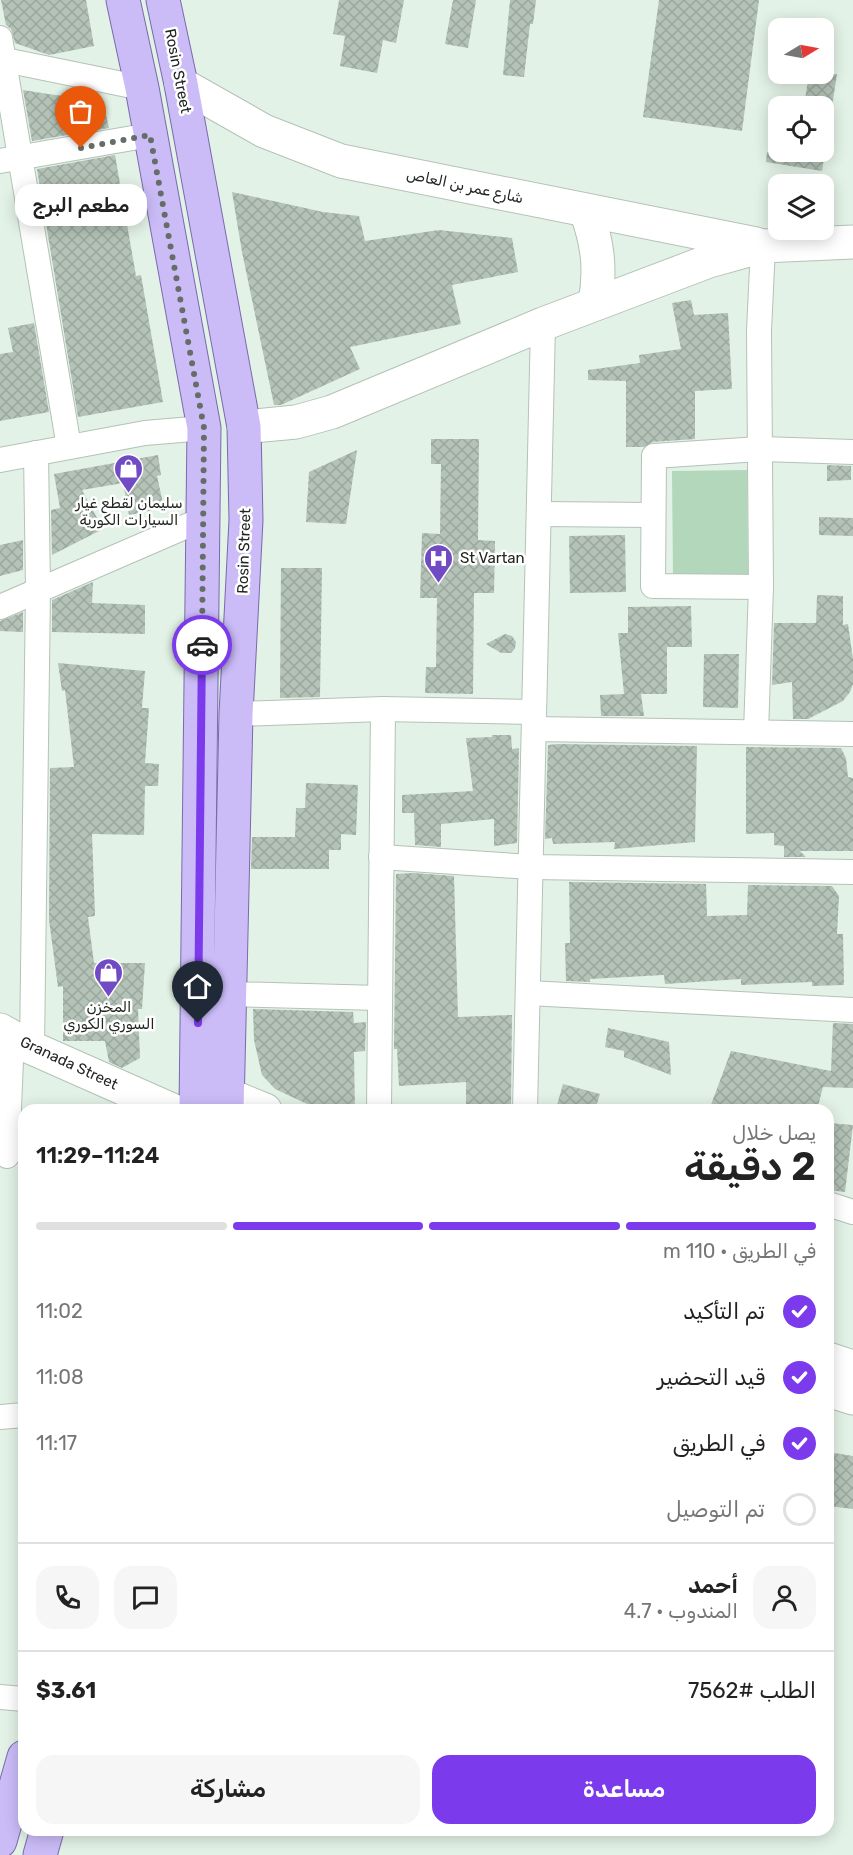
<!DOCTYPE html>
<html lang="ar">
<head>
<meta charset="utf-8">
<style>
  body { margin:0; font-family:Rubik,"Noto Naskh Arabic",sans-serif; background:#f6f6f6; color:#222; direction:rtl; height:100vh; display:flex; flex-direction:column; font-size:22px; white-space:nowrap }
  * { box-sizing:border-box; margin:0 }
  p { font-size:20px; color:#767676 }
  .icon { flex:none; width:33px; height:33px; fill:none; stroke:currentColor; stroke-width:2; stroke-linecap:round; stroke-linejoin:round }
  .map { position:relative; flex:1; overflow:hidden; direction:ltr }
  .side { position:absolute; left:18px; top:1104px; width:816px; height:732px; display:flex; flex-direction:column; background:#fff; border-radius:18px; box-shadow:0 3px 15px #0003; direction:rtl }
  .side>* { flex:none }
  .needle { width:39px; rotate:80deg }
  .controls { position:absolute; left:768px; top:18px; display:grid; gap:12px }
  .controls a { display:grid; place-items:center; width:66px; height:66px; border-radius:12px; background:#fff; box-shadow:0 3px 15px #0003; font-size:30px }
  .pin { position:absolute; display:grid; place-items:center; width:51px; height:51px; color:#fff; margin:-62px -26px; border-radius:50% 50% 50% 0; rotate:-45deg; box-shadow:0 0 6px #0007 }
  .pin .icon { rotate:45deg }
  .courier { position:absolute; display:grid; place-items:center; width:60px; height:60px; margin:-30px; border:4px solid #7c3aed; border-radius:50%; background:#fff; color:#222; box-shadow:0 2px 8px #0007 }
  .bubble { position:absolute; height:42px; border-radius:18px; background:#fff; box-shadow:0 3px 15px #0003; font-size:20px; font-weight:600; line-height:42px; text-align:center; direction:rtl }
  .head em { font-style:normal; font-weight:600 }
  .head div { display:flex; flex-direction:column-reverse }
  .head { display:flex; align-items:center; justify-content:space-between; height:102px; padding:0 18px }
  h1 { font-size:39px; font-weight:600; line-height:45px }
  .bar { display:grid; grid-template-columns:repeat(4,1fr); gap:9px 6px; align-content:center; height:72px; padding:0 18px }
  .bar i { height:8px; border-radius:4px; background:#e0e0e0 }
  .bar .active { background:#7c3aed }
  .bar p { grid-column:span 4 }
  .line { display:flex; align-items:center; gap:15px; padding:0 18px; border-top:2px solid #e0e0e0 }
  .line div { flex:1 }
  .round { display:grid; place-items:center; flex:none; width:63px; height:63px; border-radius:18px; background:#f6f6f6 }
  ol { padding:0 18px; list-style:none }
  li { display:flex; align-items:center; gap:18px; height:66px }
  li p { margin-inline-start:auto }
  li .icon { padding:6px; border-radius:50%; background:#7c3aed; color:#fff; stroke-width:4 }
  li:last-child { color:#767676 }
  li i { width:33px; height:33px; border:3px solid #e0e0e0; border-radius:50% }
  .action { display:flex; gap:12px; margin-top:auto; padding:12px 18px }
  .action a { flex:1; height:69px; border-radius:18px; background:#7c3aed; color:#fff; font-size:24px; font-weight:600; line-height:69px; text-align:center }
  .action a+a { background:#f6f6f6; color:#222 }
  .map>svg:first-child { display:block }
  .green { fill:#b3d7bb }
  .building { fill:url(#building-cross-hatch) }
  .lines { fill:none; stroke-linecap:round; stroke-linejoin:round }
  .street-casing { stroke:#b4c2b7; stroke-width:26 }
  .secondary-casing { stroke:#b4c2b7; stroke-width:35 }
  .primary-casing { stroke:#796baa; stroke-width:35 }
  .street { stroke:#fff; stroke-width:24 }
  .secondary { stroke:#fff; stroke-width:33 }
  .primary { stroke:#cbbcf8; stroke-width:33 }
  .done { stroke:#656d67; stroke-width:6; stroke-dasharray:0 10.8 }
  .route { stroke:#7c3aed; stroke-width:8 }
  .labels { text-anchor:middle; dominant-baseline:central; stroke-width:5; stroke-linejoin:round; paint-order:stroke }
  .street-label { font-size:15px; fill:#212622; stroke:#fff }
  .poi-label { font-size:15px; fill:#212622; stroke:#fff }
</style>
</head>
<body>
<div class="map">
<svg width="853" height="1855" viewBox="0 0 853 1855">
  <defs>
    <pattern id="building-cross-hatch" width="8" height="8" patternUnits="userSpaceOnUse" patternTransform="scale(1.5)"><rect width="8" height="8" fill="#b4c2b7"/><path d="M0 0l8 8M0 8l8-8" fill="none" stroke="#9aa79d"/></pattern>
  </defs>
  <rect width="100%" height="100%" fill="#e3f2e6"/>
  <polygon class="green" points="747,470 748,574 673,575 672,471"/>
  <g class="building">
    <polygon points="1,0 86,0 94,46 49,55 15,43 11,29 6,25"/>
    <polygon points="339,0 404,0 396,43 383,40 377,73 340,66 345,36 333,34"/>
    <polygon points="453,0 476,0 468,48 445,44"/>
    <polygon points="510,0 536,0 533,24 530,24 524,77 503,75"/>
    <polygon points="659,0 759,0 742,131 643,117"/>
    <polygon points="809,74 837,74 832,106 804,106"/>
    <polygon points="23,90 48,94 103,101 109,128 32,141"/>
    <polygon points="767,152 825,152 822,171 766,162"/>
    <polygon points="115,155 136,276 141,275 163,402 78,417 37,169"/>
    <polygon points="232,192 323,212 359,216 365,241 439,230 512,238 518,272 452,285 461,324 350,347 360,369 281,405 274,405 242,252"/>
    <polygon points="691,300 694,315 728,313 732,389 695,391 695,439 653,442 644,447 626,447 626,381 588,380 588,370 640,363 639,355 681,349 672,303"/>
    <polygon points="34,323 49,412 0,421 0,354 13,352 8,328"/>
    <polygon points="431,439 479,439 478,540 495,541 494,593 474,593 473,694 425,693 426,667 436,667 437,598 420,598 422,533 440,534 441,464 431,464"/>
    <polygon points="357,450 346,524 306,522 309,472"/>
    <polygon points="158,455 161,475 157,476 164,508 129,515 123,483 82,490 103,529 52,555 51,510 60,508 54,474"/>
    <polygon points="827,465 851,466 851,480 827,481"/>
    <polygon points="819,517 853,518 853,536 819,535"/>
    <polygon points="625,535 626,592 570,593 569,536"/>
    <polygon points="23,540 23,570 0,576 0,545"/>
    <polygon points="281,568 322,568 320,697 280,698"/>
    <polygon points="93,582 92,603 145,605 145,634 52,632 52,600"/>
    <polygon points="817,595 843,596 843,625 848,624 853,659 853,684 850,692 843,701 808,719 793,719 792,682 772,685 774,623 816,623"/>
    <polygon points="691,606 692,647 667,647 667,694 641,694 644,716 601,716 600,695 626,694 624,694 618,633 628,633 628,607"/>
    <polygon points="23,612 23,632 0,631 0,621"/>
    <polygon points="505,634 512,636 516,642 515,648 511,653 501,653 486,644"/>
    <polygon points="704,654 739,654 738,708 703,707"/>
    <polygon points="58,663 145,671 142,708 149,708 145,763 159,764 158,786 145,786 144,835 92,834 95,916 88,917 94,963 145,963 142,1009 138,1009 140,1058 122,1068 109,1062 105,1041 63,1041 63,986 58,987 49,920 50,768 74,767 65,690 62,691"/>
    <polygon points="492,735 511,735 512,749 519,748 517,843 494,846 494,819 441,824 441,847 415,845 414,813 402,813 402,795 473,791 466,738 492,737"/>
    <polygon points="558,744 697,746 695,842 614,849 615,842 553,844 552,838 545,839 548,745"/>
    <polygon points="746,747 841,748 846,758 848,777 853,778 853,851 800,851 806,857 784,857 784,846 774,845 774,833 746,834"/>
    <polygon points="306,783 358,785 356,835 341,834 341,850 329,850 329,869 251,869 252,837 295,837 296,808 305,808"/>
    <polygon points="413,873 454,876 458,1017 512,1015 511,1110 466,1110 466,1082 399,1086 397,1049 394,1049 396,874"/>
    <polygon points="569,882 706,884 707,916 747,915 748,885 832,886 839,896 837,934 843,934 844,985 812,986 812,982 741,985 741,979 665,984 664,975 590,979 590,982 566,981 565,943 570,943"/>
    <polygon points="253,1009 353,1012 354,1023 366,1022 365,1051 354,1052 355,1110 320,1110 275,1089 262,1075 254,1040"/>
    <polygon points="833,1023 853,1024 853,1088 823,1087 817,1110 709,1110 731,1051 831,1071"/>
    <polygon points="608,1028 669,1042 671,1075 624,1057 624,1051 605,1047"/>
    <polygon points="563,1084 600,1094 595,1110 574,1110 557,1105"/>
    <polygon points="828,1123 853,1125 845,1192 828,1190"/>
    <polygon points="828,1452 853,1456 853,1509 829,1506 833,1476 828,1476"/>
  </g>
  <g class="lines">
    <defs>
      <g id="street">
        <polyline points="0,38 69,447"/>
        <polyline points="0,59 142,88"/>
        <polyline points="0,161 150,135"/>
        <polyline points="0,460 145,433 204,428"/>
        <polyline points="539,514 653,515"/>
        <polyline points="761,587 653,586 654,456 759,449 853,452"/>
        <polyline points="0,607 203,519"/>
        <polyline points="236,714 383,709 534,712"/>
        <polyline points="534,729 853,734"/>
        <polyline points="756,732 761,587 759,331 763,246"/>
        <polyline points="381,857 531,867 853,872"/>
        <polyline points="528,993 853,1010"/>
        <polyline points="231,994 379,998"/>
        <polyline points="32,1048 38,590 36,453"/>
        <polyline points="379,1110 383,709"/>
        <polyline points="525,1110 543,324"/>
        <polyline points="7,1156 12,1036"/>
        <polyline points="828,1204 853,1212"/>
        <polyline points="0,1417 24,1415"/>
        <polyline points="0,1697 24,1699"/>
      </g>
      <g id="secondary">
        <polyline points="181,84 264,131 341,161 756,244"/>
        <path d="M586,211c12,32 15,59 9,92"/>
        <polyline points="244,427 296,422 332,412 543,324 709,261 763,246 853,242"/>
        <polyline points="0,1030 32,1048 172,1110"/>
        <polyline points="202,1088 228,1095 265,1110"/>
        <polyline points="828,1359 853,1367"/>
        <polyline points="828,1390 853,1398"/>
      </g>
      <g id="primary">
        <polyline points="123,0 142,88 204,428 196,1110"/>
        <polyline points="163,0 181,84 244,427 246,520 236,714 227,1110"/>
        <polyline points="0,1841 24,1757"/>
        <polyline points="40,1855 47,1830"/>
      </g>
    </defs>
    <use href="#street" class="street-casing"/>
    <use href="#secondary" class="secondary-casing"/>
    <use href="#primary" class="primary-casing"/>
    <use href="#street" class="street"/>
    <use href="#secondary" class="secondary"/>
    <use href="#primary" class="primary"/>
  </g>
  <g class="lines">
    <polyline class="done" points="81,148 150,135 204,428 202,645"/>
    <polyline class="route" points="198,1023 202,645"/>
  </g>
  <defs>
    <symbol id="shop-pin" viewBox="-11 -11 22 30"><path d="M0 17L-7.5 6A9.5 9.5 0 1 1 7.5 6Z" fill="#714bc4" stroke="#fff"/><path d="M-5-2.5h2.3a2.7 3.5 0 0 1 5.4 0H5L5.5 6h-11ZM-1.5-2.5h3a1.5 2.3 0 0 0-3 0Z" fill="#fff"/></symbol>
    <symbol id="hospital-pin" viewBox="-11 -11 22 30"><path d="M0 17L-7.5 6A9.5 9.5 0 1 1 7.5 6Z" fill="#714bc4" stroke="#fff"/><path d="M-5-5h3v3.5h4V-5h3V5h-3V1.5h-4V5h-3Z" fill="#fff"/></symbol>
  </defs>
  <g fill-rule="evenodd">
    <use href="#shop-pin" x="112" y="452" width="33" height="45"/>
    <use href="#hospital-pin" x="422" y="542" width="33" height="45"/>
    <use href="#shop-pin" x="92" y="956" width="33" height="45"/>
  </g>
  <g class="labels">
    <g class="street-label">
      <text transform="translate(178 71) rotate(79)">Rosin Street</text>
      <text transform="translate(465 186) rotate(12)">شارع عمر بن العاص</text>
      <text transform="translate(244 551) rotate(-88)">Rosin Street</text>
      <text transform="translate(69 1063) rotate(25)">Granada Street</text>
    </g>
    <g class="poi-label">
      <text x="129" y="503">سليمان لقطع غيار<tspan x="129" dy="17">السيارات الكورية</tspan></text>
      <text x="460" y="558" text-anchor="start">St Vartan</text>
      <text x="109" y="1007">المخزن<tspan x="109" dy="17">السوري الكوري</tspan></text>
    </g>
  </g>
</svg>
<div class="controls">
<a><svg class="needle" viewBox="-14 -14 28 28"><path d="M0-13l5 13h-10z" fill="#e53935"/><path d="M0 13l5-13h-10z" fill="#767676"/></svg></a>
<a><svg class="icon" aria-label="locate" viewBox="0 0 24 24"><circle cx="12" cy="12" r="6"/><path d="M12 2v4M12 18v4M2 12h4M18 12h4"/></svg></a>
<a><svg class="icon" aria-label="layers" viewBox="0 0 24 24"><path d="M12 4l9 5-9 5-9-5zM3 14l9 5 9-5"/></svg></a>
</div>
<div class="pin" style="left:81px;top:148px;background:#ea580c"><svg class="icon" aria-label="bag" viewBox="0 0 24 24"><path d="M5 8h14l-1 12H6zM9 8a3 3 0 0 1 6 0"/></svg></div>
<div class="pin" style="left:198px;top:1023px;background:#1f2937"><svg class="icon" aria-label="home" viewBox="0 0 24 24"><path d="M3 11l9-7 9 7M6 9v11h12V9"/></svg></div>
<div class="courier" style="left:202px;top:645px"><svg class="icon" aria-label="car" viewBox="0 0 24 24"><path d="M5 17H2v-5l4-1 3-4h7l3 4 3 1v5h-3M9 17h6M6 11h13"/><circle cx="7" cy="17" r="2"/><circle cx="17" cy="17" r="2"/></svg></div>
<div class="bubble" style="left:15px;top:184px;width:132px">مطعم البرج</div>
<section class="side">
<div class="head"><div><h1>2 دقيقة</h1><p>يصل خلال</p></div><em>11:24–11:29</em></div>
<div class="bar"><i class="active"></i><i class="active"></i><i class="active"></i><i></i><p>في الطريق · 110 m</p></div>
<ol>
<li><svg class="icon" aria-label="check" viewBox="0 0 24 24"><path d="M5 12l5 5 9-10"/></svg>تم التأكيد<p>11:02</p></li>
<li><svg class="icon" aria-label="check" viewBox="0 0 24 24"><path d="M5 12l5 5 9-10"/></svg>قيد التحضير<p>11:08</p></li>
<li><svg class="icon" aria-label="check" viewBox="0 0 24 24"><path d="M5 12l5 5 9-10"/></svg>في الطريق<p>11:17</p></li>
<li><i></i>تم التوصيل</li>
</ol>
<div class="line" style="height:108px"><a class="round"><svg class="icon" aria-label="person" viewBox="0 0 24 24"><circle cx="12" cy="8" r="4"/><path d="M4 21q1-7 8-7t8 7"/></svg></a><div><b>أحمد</b><p>المندوب · 4.7</p></div><a class="round"><svg class="icon" aria-label="chat" viewBox="0 0 24 24"><path d="M4 5h16v11H9l-5 4z"/></svg></a><a class="round"><svg class="icon" aria-label="phone" viewBox="0 0 24 24"><path d="M5 4h4l2 5-3 2q2 4 5 5l2-3 5 2v4C11 20 4 13 5 4z"/></svg></a></div>
<div class="line" style="height:78px"><div>الطلب #7562</div><b>$3.61</b></div>
<div class="action"><a>مساعدة</a><a>مشاركة</a></div>
</section>
</div>
</body>
</html>
